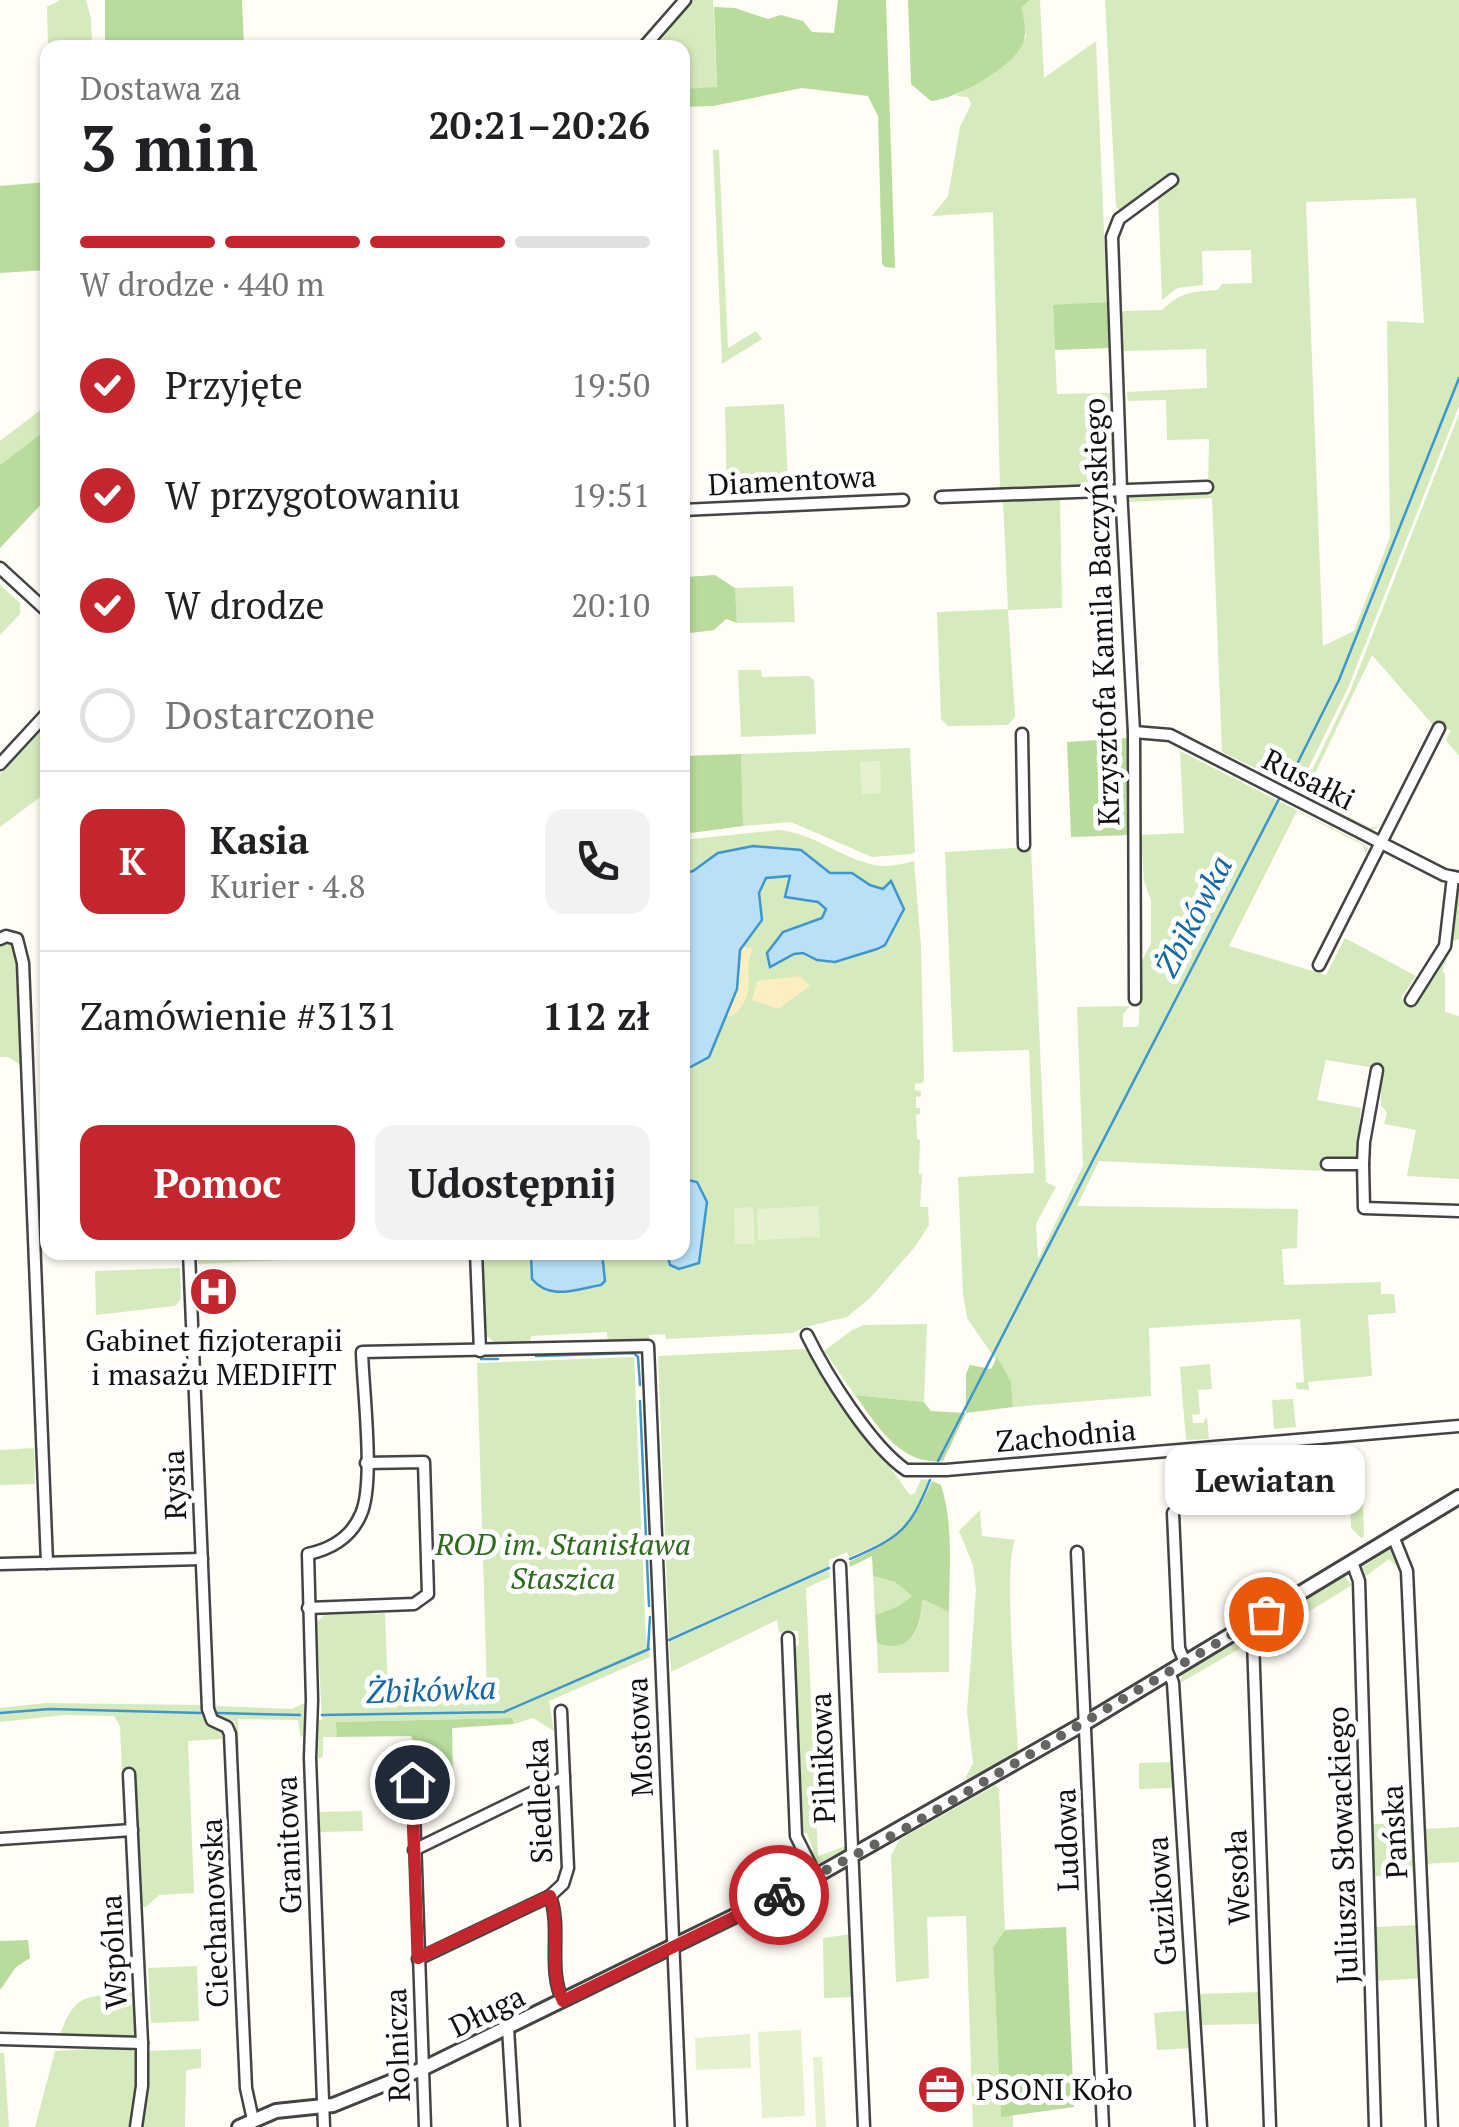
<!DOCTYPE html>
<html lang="pl">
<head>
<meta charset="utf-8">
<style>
  body { margin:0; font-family:"PT Serif",serif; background:#f2f2f2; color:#202124; height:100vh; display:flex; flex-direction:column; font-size:38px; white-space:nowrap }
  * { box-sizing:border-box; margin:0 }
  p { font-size:32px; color:#757577 }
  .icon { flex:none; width:55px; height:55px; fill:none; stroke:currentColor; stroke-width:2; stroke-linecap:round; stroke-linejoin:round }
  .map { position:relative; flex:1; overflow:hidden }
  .sheet { position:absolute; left:40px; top:40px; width:650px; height:1220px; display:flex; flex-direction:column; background:#fff; border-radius:20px; box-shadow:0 2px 8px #0004 }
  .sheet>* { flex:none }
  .pin { position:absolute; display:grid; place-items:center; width:85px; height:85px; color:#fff; margin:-42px; border:5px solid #fff; border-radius:50%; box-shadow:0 2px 10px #0007 }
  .courier { position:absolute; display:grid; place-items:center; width:100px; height:100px; margin:-50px; border:8px solid #c4262e; border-radius:50%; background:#fff; color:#222; box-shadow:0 2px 12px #0007 }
  .bubble { position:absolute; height:70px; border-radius:20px; background:#fff; box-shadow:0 2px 8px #0004; font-size:32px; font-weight:800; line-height:70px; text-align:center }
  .headline em { font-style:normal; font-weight:800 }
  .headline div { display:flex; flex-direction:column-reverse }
  .headline { display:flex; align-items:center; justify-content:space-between; height:170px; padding:0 40px }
  h1 { font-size:65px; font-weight:800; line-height:75px }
  .bar { display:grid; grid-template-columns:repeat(4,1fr); gap:15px 10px; align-content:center; height:120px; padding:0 40px }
  .bar i { height:12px; border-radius:8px; background:#e0e0e0 }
  .bar .selected { background:#c4262e }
  .bar p { grid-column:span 4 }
  .line { display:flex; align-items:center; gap:25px; padding:0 40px; border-top:2px solid #e0e0e0 }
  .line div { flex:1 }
  .round { display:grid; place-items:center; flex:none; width:105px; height:105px; border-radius:20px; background:#f2f2f2 }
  ol { padding:0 40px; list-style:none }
  li { display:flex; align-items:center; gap:30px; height:110px }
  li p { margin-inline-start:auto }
  li .icon { padding:10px; border-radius:50%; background:#c4262e; color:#fff; stroke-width:4 }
  li:last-child { color:#757577 }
  li i { width:55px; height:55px; border:5px solid #e0e0e0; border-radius:50% }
  .primary-button { display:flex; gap:20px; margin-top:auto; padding:20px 40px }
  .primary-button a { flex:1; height:115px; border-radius:20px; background:#c4262e; color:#fff; font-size:40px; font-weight:800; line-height:115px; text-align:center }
  .primary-button a+a { background:#f2f2f2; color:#202124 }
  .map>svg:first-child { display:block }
  .green { fill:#d5ebbd; fill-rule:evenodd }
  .forest { fill:#b9dc9c }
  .sand { fill:#fbeec1 }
  .pitch { fill:#e6f2cf }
  .water { fill:#b9e0f7; stroke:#3f96cf; stroke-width:2.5 }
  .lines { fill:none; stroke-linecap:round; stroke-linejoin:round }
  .stream { stroke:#3f96cf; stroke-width:2.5 }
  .minor-casing { stroke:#444; stroke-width:15 }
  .tertiary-casing { stroke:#444; stroke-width:18 }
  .minor { stroke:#fff; stroke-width:10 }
  .tertiary { stroke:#fff; stroke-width:12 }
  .done { stroke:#646461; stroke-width:10; stroke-dasharray:0 18 }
  .route { stroke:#c4262e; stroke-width:12 }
  .labels { text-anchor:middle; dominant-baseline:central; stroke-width:10; stroke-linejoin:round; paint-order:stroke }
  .street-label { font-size:30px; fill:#111; stroke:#fff }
  .poi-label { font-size:30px; fill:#111; stroke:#fff }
  .park-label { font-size:30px; font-style:italic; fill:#2f6b1f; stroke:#fff }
  .water-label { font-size:32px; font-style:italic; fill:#1768a6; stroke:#fff }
</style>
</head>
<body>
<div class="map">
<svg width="1459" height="2127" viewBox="0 0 1459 2127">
  <rect width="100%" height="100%" fill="#fffdf5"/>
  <g class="green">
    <polygon points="60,0 86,0 91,19 92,47 48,48 47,7"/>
    <polygon points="692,0 713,0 717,88 683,89 682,48 655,48"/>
    <polygon points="1030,0 1040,0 1044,78 1096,41 1107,302 1053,306 1057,394 1110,393 1114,479 1104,487 1000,490 993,212 932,216 948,196 960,127 971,104 968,97 955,96 1002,67 1026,37 1022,7"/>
    <path d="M1105,0h354v406l-111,282 -50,101 -76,-37 -10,-254 -84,4 -1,-9 81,-3 1,-51 -42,1 -1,-40 -38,1 -1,-9 80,-4 -1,-39 -84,2 -2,-36 4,-4 38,-1c18,-18 32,-19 56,-20l4,-6 30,-1 -1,-33 -49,1 1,34 -26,3 -15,12 -4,-103 17,-13 -4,-7 -50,35 -5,-6zM1416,198l8,125 -37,-2 3,216 -36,94 -31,15 -17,-444z"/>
    <polygon points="713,150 719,150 728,348 756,331 762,339 722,364"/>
    <polygon points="784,404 789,495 727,499 725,407"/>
    <polygon points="47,405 47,429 0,465 0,441"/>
    <polygon points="1459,414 1459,756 1446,740 1451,730 1433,725 1372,655 1305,794 1371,828 1382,825 1372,830 1305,795 1302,791 1351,689"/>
    <polygon points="1060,498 1062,608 1008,610 1015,717 1008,725 948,726 941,719 937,612 1008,609 1003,500"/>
    <polygon points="0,585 20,603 20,614 0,635"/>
    <polygon points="793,586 795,622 737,623 735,588"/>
    <polygon points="738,670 761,670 762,677 809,676 814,681 816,734 741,737"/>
    <polygon points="47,721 47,792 0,827 0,774"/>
    <polygon points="910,748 915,852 911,854 872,857 791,822 743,826 741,754"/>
    <polygon points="1180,751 1364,844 1368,848 1366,855 1363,845 1297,811 1229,946 1326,975 1345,938 1416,976 1401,998 1414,1003 1444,959 1455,896 1459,894 1459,939 1453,941 1442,972 1445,973 1445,1012 1459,1016 1459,1179 1407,1176 1416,1130 1384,1124 1387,1113 1381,1105 1381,1069 1326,1060 1317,1100 1361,1108 1356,1159 1325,1161 1323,1171 1099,1161 1077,1206 1298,1209 1297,1248 1282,1249 1284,1285 1381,1282 1381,1294 1394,1294 1396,1313 1368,1315 1372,1376 1308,1382 1309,1390 1297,1389 1295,1383 1304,1382 1300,1319 1149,1328 1151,1396 1013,1407 1011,1382 967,1318 963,1293 958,1177 1034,1173 1029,1050 953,1052 945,852 1031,847 1046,1182 1056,1187 1036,1224 1038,1259 1083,1166 1077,1007 1130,1006 1123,1014 1123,1027 1136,1027 1139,1024 1140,965 1151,943 1151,901 1144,881 1141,835 1184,833"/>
    <path d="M778,830c36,3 62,28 97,35 14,3 26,-1 39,-4l7,85 3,132 -1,5 -8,1v6l6,1v5l-5,1v11h4v6l-4,1 1,24 3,1 -1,34h3l-2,33h8l1,18 -15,23 -43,49 -24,20 -42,10 -13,6 -126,6 -1,-5 -16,1v5l-41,2 -1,-10 -76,4 -1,10 -35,-3 -9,-8 -3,-82 199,-1 1,-412z"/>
    <polygon points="7,941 13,942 20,955 25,1064 20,1065 9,1057 0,1057 0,943"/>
    <polygon points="197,1253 284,1253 285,1260 198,1264"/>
    <polygon points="180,1268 181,1299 175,1306 96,1315 95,1271"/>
    <polygon points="927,1324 924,1402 855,1395 824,1351 852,1330 864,1325"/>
    <path d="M806,1349l104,146 5,-2 6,-14 8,1c-24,53 -28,55 -80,77l-2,-5 -18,8v7l-160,71 -11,-282z"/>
    <polygon points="634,1357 646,1639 650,1657 549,1701 554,1731 533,1718 514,1724 512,1718 337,1722 337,1737 323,1737 323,1756 318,1759 319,1720 322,1720 317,1622 324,1615 385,1613 388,1690 487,1690 477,1363"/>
    <polygon points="1210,1364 1212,1389 1198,1390 1200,1414 1192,1415 1193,1423 1203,1423 1207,1417 1209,1439 1186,1440 1180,1367"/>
    <polygon points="1293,1399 1296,1427 1274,1429 1272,1400"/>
    <polygon points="34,1448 35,1484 0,1485 0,1450"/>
    <polygon points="1362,1470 1364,1536 1361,1538 1351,1528 1350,1473"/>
    <path d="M980,1510l2,26 33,4c-12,25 2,176 3,213l-50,29 -2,-5 7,-14 -6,-52 9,-121 -3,-25 -14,-34z"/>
    <polygon points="1390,1549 1397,1553 1399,1561 1395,1565 1403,1570 1404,1575 1389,1559 1362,1579 1361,1568"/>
    <polygon points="829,1570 830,1577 806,1588 818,1856 848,1845 847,1851 821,1864 812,1860 808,1853 813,1850 807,1833 800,1834 796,1750 800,1749 799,1732 795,1732 792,1648 799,1645 798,1631 779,1632 777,1620 671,1672 669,1641"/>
    <polygon points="873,1576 895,1582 912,1596 897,1607 875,1615"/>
    <polygon points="1344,1576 1352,1585 1305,1614 1297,1615 1293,1607"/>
    <path d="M922,1599l27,13v60l-71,1 -1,-30c33,13 46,-15 45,-44z"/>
    <polygon points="1241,1639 1246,1645 1180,1683 1182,1674"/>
    <path d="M46,1703l158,2c1,17 3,18 17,25l1,9 -34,2 6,152 -35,2 -13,12h-6l-9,-137h-9l-2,-44 -6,-10 -49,-1 -65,7v-14z"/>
    <polygon points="302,1704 307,1704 305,1735 301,1736 301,1742 298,1720 238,1719 239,1754 235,1721 217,1719 215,1706 292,1709"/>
    <polygon points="1173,1762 1174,1788 1139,1789 1139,1763"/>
    <polygon points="996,1785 999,1790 1005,1930 993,1949 1001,2116 1013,2115 1013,2127 973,2127 966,1916 927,1917 929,1978 896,1982 891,1856 899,1840"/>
    <polygon points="362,1811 363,1831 320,1832 319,1812"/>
    <polygon points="1416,1823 1418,1874 1373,1876 1372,1824"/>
    <polygon points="1459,1827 1459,1862 1426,1864 1424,1829"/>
    <polygon points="1419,1925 1423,1978 1376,1981 1375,1927"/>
    <polygon points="851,1934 854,1997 824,1998 823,1938"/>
    <polygon points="197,1966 199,2021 151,2023 148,1968"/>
    <path d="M130,1990l5,2 3,32 -5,14 -75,2c18,-49 23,-40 72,-50z"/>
    <polygon points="1259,1992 1261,2024 1200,2025 1199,1994"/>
    <polygon points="1190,2010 1192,2048 1157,2050 1154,2013"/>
    <polygon points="125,2047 137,2053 139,2060 133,2127 35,2127 55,2051"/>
    <polygon points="201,2049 201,2068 186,2070 185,2127 140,2127 146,2051"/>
    <polygon points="0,2053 4,2053 9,2127 0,2127"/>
  </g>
  <g class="forest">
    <polygon points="105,0 242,0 244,47 105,47"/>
    <polygon points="838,0 886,0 895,268 885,267 882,264 878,116 868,96 802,88 713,106 683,107 683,89 717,87 714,7 735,8 768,19 781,15 803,21 812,32 834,33"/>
    <path d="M908,0h122l-8,7c1,10 5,23 2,33 -6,25 -69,60 -93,61l-20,-17z"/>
    <polygon points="47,182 47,270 0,273 0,186"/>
    <polygon points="1107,302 1110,348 1055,350 1053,305"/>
    <polygon points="47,429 47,498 0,548 0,465"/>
    <polygon points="683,565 685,577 715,575 735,588 737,623 726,619 714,630 683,634"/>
    <polygon points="1127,738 1132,835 1071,837 1067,742"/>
    <polygon points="741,754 743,826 683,834 683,756"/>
    <path d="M997,1357l14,25 2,25 -47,6 -23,48c-43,5 -66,-36 -88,-66l69,7 7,9 35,2v-39l4,-9 21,4z"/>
    <path d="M932,1481l9,4c13,40 8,87 8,127l-27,-13c0,29 -12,57 -45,44l-2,-28 22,-8 15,-11 -17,-14 -22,-6 -1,-20 -22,11 -1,-5c50,-24 60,-30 83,-81z"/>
    <polygon points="512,1718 514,1724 452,1728 453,1778 437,1786 437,1757 420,1758 411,1736 337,1737 336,1722"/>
    <polygon points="1066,1927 1074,2107 1001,2117 993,1948 1005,1930"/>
    <polygon points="28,1940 30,1958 16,1967 0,1990 0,1941"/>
  </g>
  <g class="sand">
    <path d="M742,947l11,1c-13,27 9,44 -22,69l-6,-3 13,-29z"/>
    <polygon points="800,976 810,986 778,1009 752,1000 757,981"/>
  </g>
  <g class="pitch">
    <polygon points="880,761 881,793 862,794 860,762"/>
    <polygon points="818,1206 820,1237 758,1240 757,1209"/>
    <polygon points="753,1207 755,1244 735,1244 734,1208"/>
    <polygon points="801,2030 805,2116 762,2118 758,2032"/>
    <polygon points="750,2034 751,2068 696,2070 695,2038"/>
    <polygon points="813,2057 822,2057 826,2127 816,2127"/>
  </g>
  <g class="water">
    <polygon points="753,846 801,850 830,873 852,873 870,885 883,889 891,881 904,909 885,945 877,949 835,962 817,960 803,953 794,954 770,967 767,953 783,932 822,918 826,909 818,902 785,897 790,876 766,878 759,893 762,920 740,950 737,989 709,1057 683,1071 683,873 693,871 718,853"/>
    <polygon points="683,1179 697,1182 707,1202 699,1263 679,1269 670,1265 667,1253 682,1252"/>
    <path d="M531,1253h71l3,28 -4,4c-25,4 -51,16 -69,-6z"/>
  </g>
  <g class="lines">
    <g class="stream">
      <polyline points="1284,790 1339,680 1459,378"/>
      <polyline points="536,1356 634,1353 638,1357 640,1385"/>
      <polyline points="481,1359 498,1359"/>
      <polyline points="640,1401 649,1606"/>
      <polyline points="938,1461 1280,797"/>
      <path d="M850,1559c50,-22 59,-28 80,-79"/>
      <polyline points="669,1640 829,1568"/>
      <polyline points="648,1649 650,1617"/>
      <polyline points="0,1713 50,1709 201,1713"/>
      <polyline points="218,1713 300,1715"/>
      <polyline points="322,1715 504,1712 649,1649"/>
    </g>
    <defs>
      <g id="minor">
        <polyline points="643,48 685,0"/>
        <polyline points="941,497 1207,487"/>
        <polyline points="682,510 903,500"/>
        <polyline points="0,568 48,612"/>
        <polyline points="1134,732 1170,735 1444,875 1459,878"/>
        <polyline points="1022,734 1024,845"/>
        <polyline points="0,764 48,712"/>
        <polyline points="0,939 6,936 17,939 23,963 47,1563"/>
        <polyline points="1319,965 1439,728"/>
        <polyline points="1135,999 1134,732 1121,489 1112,237 1119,219 1172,180"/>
        <polyline points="1411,1000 1445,946 1453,877"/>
        <polyline points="1327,1164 1363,1164 1364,1142 1377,1070"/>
        <polyline points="1363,1164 1364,1208 1459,1211"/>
        <polyline points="189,1252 208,1709 212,1720 227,1727 230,1734 246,2088 253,2120"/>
        <polyline points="476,1252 480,1351"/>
        <path d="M807,1335c19,39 64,111 99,135h40l513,-44"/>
        <polyline points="1173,1513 1179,1648 1185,1663"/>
        <polyline points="1393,1536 1407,1571 1432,2127"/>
        <polyline points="1077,1552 1103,2127"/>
        <polyline points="1352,1562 1359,1581 1375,2127"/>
        <polyline points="0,1564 202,1559"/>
        <polyline points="840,1566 864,2127"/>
        <polyline points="308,1608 414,1604 428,1594 424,1462 366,1463"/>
        <polyline points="1247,1625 1253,1640 1270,2127"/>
        <polyline points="788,1638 796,1836 816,1876"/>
        <polyline points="1169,1672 1173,1683 1201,2127"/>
        <path d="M561,1711l7,157 -5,16 -13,12c12,33 -3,73 13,105"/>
        <polyline points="129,1774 142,2043 142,2086 136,2127"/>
        <polyline points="413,1782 425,2127"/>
        <polyline points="0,1839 132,1830"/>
        <polyline points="414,1850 564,1777"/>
        <polyline points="418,1959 550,1896"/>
        <polyline points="508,2028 514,2127"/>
        <polyline points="0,2039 142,2043"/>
        <path d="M324,2127l-14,-369 2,-58 -4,-146c23,-5 43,-16 53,-40 14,-31 2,-124 1,-162l286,-6 33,781"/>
      </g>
      <polyline id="tertiary" points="239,2127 276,2111 333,2105 422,2069 816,1876 1085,1723 1459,1497"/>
    </defs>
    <use href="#minor" class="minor-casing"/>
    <use href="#tertiary" class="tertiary-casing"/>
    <use href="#minor" class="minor"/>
    <use href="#tertiary" class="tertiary"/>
  </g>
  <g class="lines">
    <polyline class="done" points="779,1895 906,1828 1266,1614"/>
    <path class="route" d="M412,1782l6,176 132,-62c12,34 -3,73 13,105l216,-106"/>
  </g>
  <defs>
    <symbol id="hospital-disc" viewBox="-11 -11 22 22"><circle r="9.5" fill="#c4262e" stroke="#fff"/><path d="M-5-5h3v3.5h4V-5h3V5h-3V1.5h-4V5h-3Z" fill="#fff"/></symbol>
    <symbol id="office-disc" viewBox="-11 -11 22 22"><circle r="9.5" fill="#c4262e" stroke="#fff"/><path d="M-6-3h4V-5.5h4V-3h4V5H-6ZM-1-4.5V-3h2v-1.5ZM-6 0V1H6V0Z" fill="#fff"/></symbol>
  </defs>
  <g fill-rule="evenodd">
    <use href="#hospital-disc" x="186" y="1264" width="55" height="55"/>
    <use href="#office-disc" x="914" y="2062" width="55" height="55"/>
  </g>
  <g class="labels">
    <g class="street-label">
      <text transform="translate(792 480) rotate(-3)">Diamentowa</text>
      <text transform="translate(1101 612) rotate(-92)">Krzysztofa Kamila Baczyńskiego</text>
      <text transform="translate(1309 779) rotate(27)">Rusałki</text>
      <text transform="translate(1066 1435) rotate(-5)">Zachodnia</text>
      <text transform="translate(174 1485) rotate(-92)">Rysia</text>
      <text transform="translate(639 1737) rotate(-93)">Mostowa</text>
      <text transform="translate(822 1758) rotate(-92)">Pilnikowa</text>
      <text transform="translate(539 1801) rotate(-92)">Siedlecka</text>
      <text transform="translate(1394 1832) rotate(-93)">Pańska</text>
      <text transform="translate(1066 1840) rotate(-92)">Ludowa</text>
      <text transform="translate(288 1845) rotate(-92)">Granitowa</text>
      <text transform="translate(1342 1845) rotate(-92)">Juliusza Słowackiego</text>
      <text transform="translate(1237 1877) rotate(-92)">Wesoła</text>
      <text transform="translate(1161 1901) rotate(-94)">Guzikowa</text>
      <text transform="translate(214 1913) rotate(-92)">Ciechanowska</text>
      <text transform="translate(113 1952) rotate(-93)">Wspólna</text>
      <text transform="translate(487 2011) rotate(-26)">Długa</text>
      <text transform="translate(397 2045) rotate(-92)">Rolnicza</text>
    </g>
    <g class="poi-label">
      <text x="214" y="1340">Gabinet fizjoterapii<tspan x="214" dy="34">i masażu MEDIFIT</tspan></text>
      <text x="976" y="2089" text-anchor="start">PSONI Koło</text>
    </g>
    <g class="park-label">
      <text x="563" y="1544">ROD im. Stanisława<tspan x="563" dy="34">Staszica</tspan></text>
    </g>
    <g class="water-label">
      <text transform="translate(1193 916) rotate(-63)">Żbikówka</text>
      <text transform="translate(431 1689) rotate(-2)">Żbikówka</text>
    </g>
  </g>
</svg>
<div class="pin" style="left:1266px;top:1614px;background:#ea580c"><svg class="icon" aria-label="bag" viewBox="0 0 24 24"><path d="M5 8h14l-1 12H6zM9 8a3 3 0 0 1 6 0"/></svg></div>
<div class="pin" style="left:412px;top:1782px;background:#1f2937"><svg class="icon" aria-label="home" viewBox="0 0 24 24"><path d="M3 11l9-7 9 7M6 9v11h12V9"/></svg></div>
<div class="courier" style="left:779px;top:1895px"><svg class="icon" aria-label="bike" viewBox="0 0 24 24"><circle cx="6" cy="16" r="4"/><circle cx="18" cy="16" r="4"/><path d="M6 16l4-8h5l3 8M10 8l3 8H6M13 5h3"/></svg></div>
<div class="bubble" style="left:1165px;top:1445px;width:200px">Lewiatan</div>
<section class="sheet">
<div class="headline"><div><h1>3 min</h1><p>Dostawa za</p></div><em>20:21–20:26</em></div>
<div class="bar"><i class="selected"></i><i class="selected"></i><i class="selected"></i><i></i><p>W drodze · 440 m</p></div>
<ol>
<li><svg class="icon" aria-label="check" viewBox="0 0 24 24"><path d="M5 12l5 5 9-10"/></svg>Przyjęte<p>19:50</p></li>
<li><svg class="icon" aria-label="check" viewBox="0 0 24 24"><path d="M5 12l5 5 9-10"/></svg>W przygotowaniu<p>19:51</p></li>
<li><svg class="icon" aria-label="check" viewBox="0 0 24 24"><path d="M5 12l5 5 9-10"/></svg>W drodze<p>20:10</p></li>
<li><i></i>Dostarczone</li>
</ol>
<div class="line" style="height:180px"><b class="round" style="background:#c4262e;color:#fff">K</b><div><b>Kasia</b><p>Kurier · 4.8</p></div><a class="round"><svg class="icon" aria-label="phone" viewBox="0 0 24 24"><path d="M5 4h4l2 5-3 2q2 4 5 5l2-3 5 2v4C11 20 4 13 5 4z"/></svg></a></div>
<div class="line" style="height:130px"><div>Zamówienie #3131</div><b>112 zł</b></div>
<div class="primary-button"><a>Pomoc</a><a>Udostępnij</a></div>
</section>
</div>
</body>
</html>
